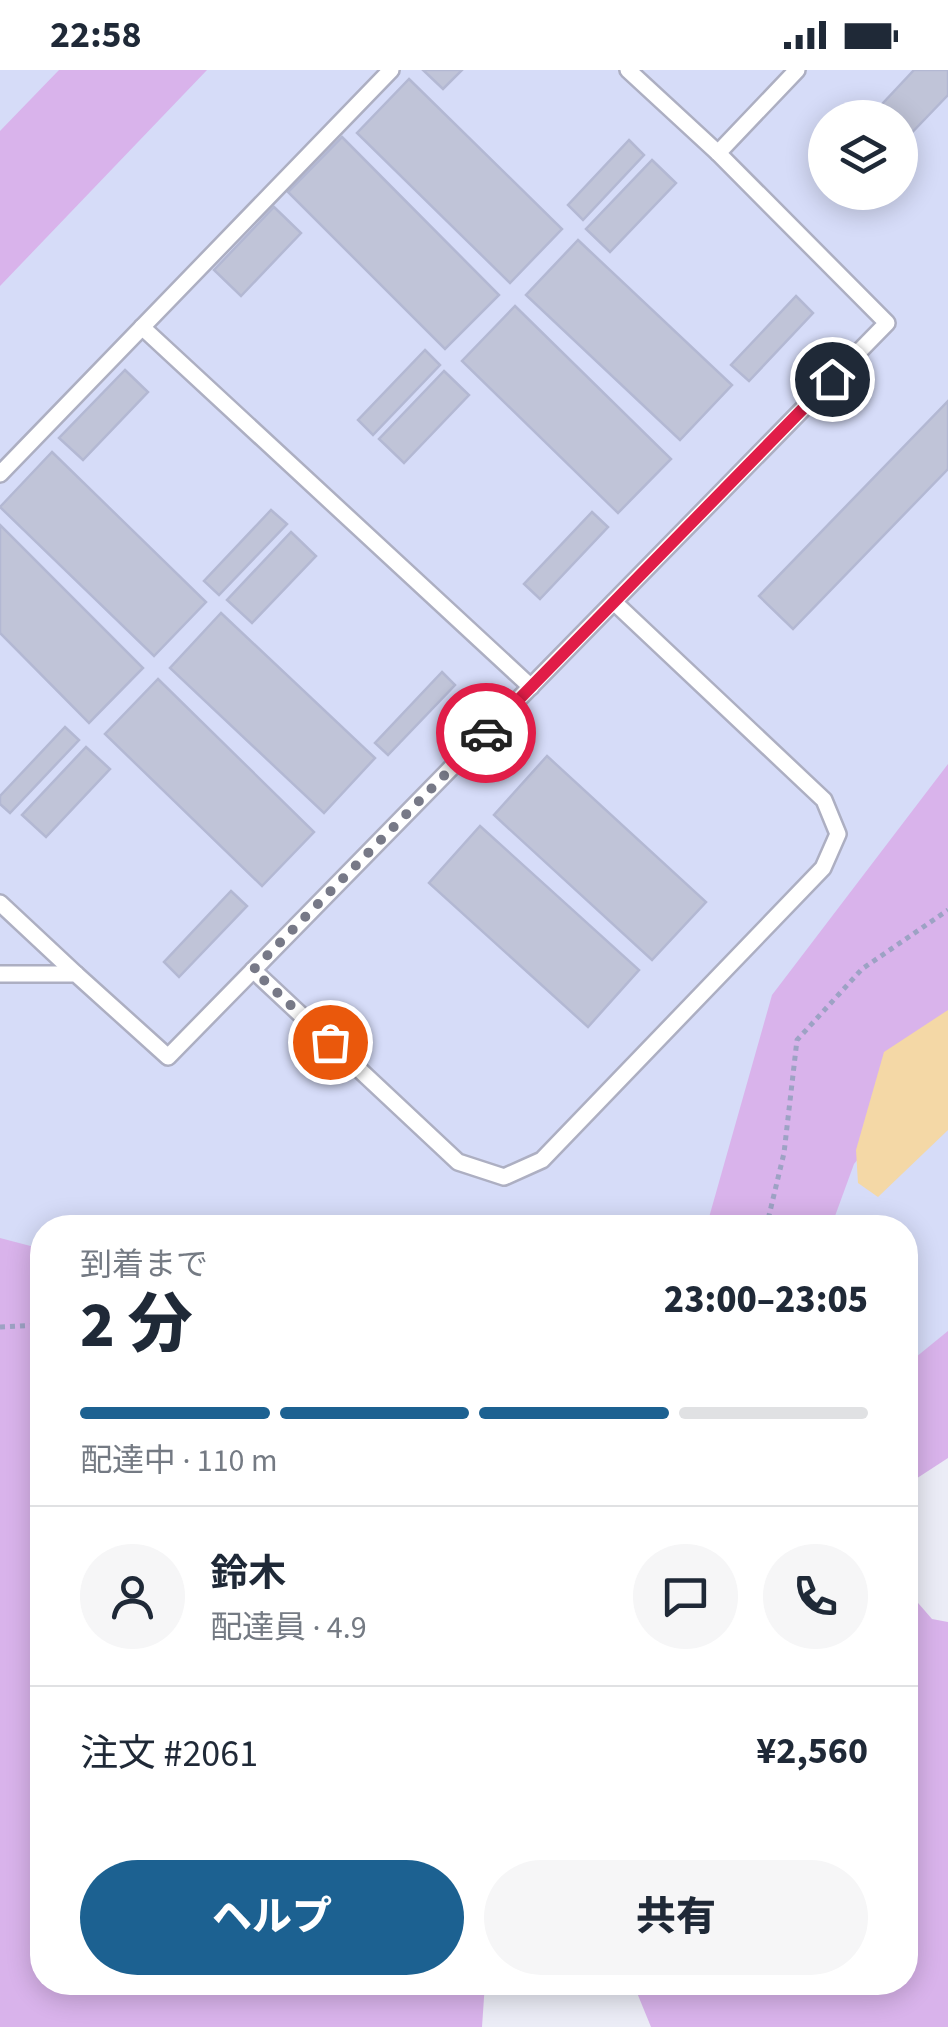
<!DOCTYPE html>
<html lang="ja">
<head>
<meta charset="utf-8">
<style>
  body { margin:0; font-family:"Source Sans 3","Noto Sans JP",sans-serif; background:#f6f6f7; color:#1f2937; height:100vh; display:flex; flex-direction:column; font-size:38px; white-space:nowrap }
  * { box-sizing:border-box; margin:0 }
  p { font-size:32px; color:#747a83 }
  .icon { flex:none; width:55px; height:55px; fill:none; stroke:currentColor; stroke-width:2; stroke-linecap:round; stroke-linejoin:round }
  .map { position:relative; flex:1; overflow:hidden }
  .side { position:absolute; left:30px; top:1145px; width:888px; height:780px; display:flex; flex-direction:column; background:#fff; border-radius:40px; box-shadow:0 5px 25px #0003 }
  .side>* { flex:none }
  .tools { position:absolute; left:808px; top:30px; display:grid; gap:20px }
  .tools a { display:grid; place-items:center; width:110px; height:110px; border-radius:50%; background:#fff; box-shadow:0 5px 25px #0003; font-size:50px }
  .pin { position:absolute; display:grid; place-items:center; width:85px; height:85px; color:#fff; margin:-42px; border:5px solid #fff; border-radius:50%; box-shadow:0 2px 10px #0007 }
  .courier { position:absolute; display:grid; place-items:center; width:100px; height:100px; margin:-50px; border:8px solid #e11d48; border-radius:50%; background:#fff; color:#222; box-shadow:0 2px 12px #0007 }
  .summary em { font-style:normal; font-weight:800 }
  .summary div { display:flex; flex-direction:column-reverse }
  .summary { display:flex; align-items:center; justify-content:space-between; height:170px; padding:0 50px }
  h1 { font-size:65px; font-weight:800; line-height:75px }
  .bar { display:grid; grid-template-columns:repeat(4,1fr); gap:15px 10px; align-content:center; height:120px; padding:0 50px }
  .bar i { height:12px; border-radius:8px; background:#e0e1e3 }
  .bar .selected { background:#1c6191 }
  .bar p { grid-column:span 4 }
  .line { display:flex; align-items:center; gap:25px; padding:0 50px; border-top:2px solid #e0e1e3 }
  .line div { flex:1 }
  .round { display:grid; place-items:center; flex:none; width:105px; height:105px; border-radius:52px; background:#f6f6f7 }
  .cta { display:flex; gap:20px; margin-top:auto; padding:20px 50px }
  .cta a { flex:1; height:115px; border-radius:60px; background:#1c6191; color:#fff; font-size:40px; font-weight:800; line-height:115px; text-align:center }
  .cta a+a { background:#f6f6f7; color:#1f2937 }
  .status { display:flex; justify-content:space-between; align-items:center; height:70px; padding:0 50px; background:#fff; direction:ltr }
  .status svg { height:28px; fill:currentColor }
  .map>svg:first-child { display:block }
  .commercial { fill:#d6dcf8; fill-rule:evenodd }
  .green { fill:#d9b3eb }
  .water { fill:#f4d8a6 }
  .building { fill:#c0c4d8; stroke:#b3b8d3; stroke-width:2.5 }
  .lines { fill:none; stroke-linecap:round; stroke-linejoin:round }
  .service-casing { stroke:#adafc2; stroke-width:20 }
  .path { stroke:#9da2c4; stroke-width:5; stroke-dasharray:5 5; stroke-linecap:butt }
  .service { stroke:#fff; stroke-width:15 }
  .done { stroke:#777987; stroke-width:10; stroke-dasharray:0 18 }
  .route { stroke:#e11d48; stroke-width:12 }
</style>
</head>
<body>
<div class="status"><b>22:58</b><svg viewBox="0 0 49 12"><path d="M0 12V9h3v3zM5 12V6h3v6zM10 12V3h3v9zM15 12V0h3v12zM26 1h20v11H26zM47 4h2v5h-2z"/></svg></div>
<div class="map">
<svg width="948" height="1957" viewBox="0 0 948 1957">
  <rect width="100%" height="100%" fill="#ebecf6"/>
  <path class="commercial" d="M0,0h948v1327l-43,32v-201h-863v400l-42,2zM825,48h75v74h-75z"/>
  <g class="green">
    <polygon points="59,0 207,0 0,216 0,61"/>
    <polygon points="948,694 948,978 854,1094 831,1157 706,1158 772,925"/>
    <polygon points="0,1168 42,1179 42,1912 485,1913 482,1957 0,1957"/>
    <polygon points="948,1261 948,1388 905,1416 905,1296"/>
    <polygon points="905,1518 932,1549 948,1552 948,1957 651,1957 633,1913 905,1912"/>
  </g>
  <polygon class="water" points="948,940 948,1060 878,1127 858,1113 856,1080 884,982"/>
  <g class="building">
    <polygon points="423,0 462,0 443,19"/>
    <polygon points="914,0 948,0 948,25 900,75 900,48 869,48"/>
    <polygon points="409,9 562,159 510,213 357,63"/>
    <polygon points="342,67 499,225 445,279 288,122"/>
    <polygon points="629,70 644,85 583,150 568,135"/>
    <polygon points="652,90 676,113 610,182 586,159"/>
    <polygon points="274,137 301,163 241,226 214,200"/>
    <polygon points="578,170 732,315 680,370 526,225"/>
    <polygon points="796,226 813,243 749,311 731,295"/>
    <polygon points="515,236 671,389 618,443 462,291"/>
    <polygon points="425,280 440,295 373,365 358,350"/>
    <polygon points="125,300 148,322 83,390 59,368"/>
    <polygon points="444,301 469,325 404,393 379,369"/>
    <polygon points="948,331 948,399 793,559 759,526"/>
    <polygon points="52,382 206,532 154,586 0,437"/>
    <polygon points="271,440 287,454 219,525 204,511"/>
    <polygon points="592,442 608,457 540,529 524,514"/>
    <polygon points="0,455 143,598 89,653 0,563"/>
    <polygon points="291,462 316,486 252,553 227,530"/>
    <polygon points="221,543 375,688 324,743 170,598"/>
    <polygon points="442,602 455,615 388,685 375,673"/>
    <polygon points="158,609 314,762 262,816 105,664"/>
    <polygon points="65,657 79,670 10,743 0,734 0,726"/>
    <polygon points="86,677 110,699 46,767 22,745"/>
    <polygon points="547,686 706,832 652,890 494,745"/>
    <polygon points="480,756 639,900 588,957 429,813"/>
    <polygon points="231,821 247,836 179,907 164,892"/>
  </g>
  <g class="lines">
    <defs>
      <g id="service">
        <polyline points="628,0 718,83"/>
        <polyline points="142,257 531,617"/>
        <polyline points="0,404 391,0"/>
        <polyline points="0,833 76,904"/>
        <polyline points="253,900 458,1092 504,1107 542,1090 823,798 838,764 824,730 614,532"/>
        <polyline points="0,904 76,904 168,987 887,253 718,83 797,0"/>
      </g>
    </defs>
    <use href="#service" class="service-casing"/>
    <g class="path">
      <polyline points="766,1158 784,1083 797,970 862,899 948,840"/>
      <polyline points="0,1257 42,1255"/>
    </g>
    <use href="#service" class="service"/>
  </g>
  <g class="lines">
    <polyline class="done" points="330,972 253,900 486,663"/>
    <polyline class="route" points="486,663 832,309"/>
  </g>
</svg>
<div class="tools">
<a><svg class="icon" aria-label="layers" viewBox="0 0 24 24"><path d="M12 4l9 5-9 5-9-5zM3 14l9 5 9-5"/></svg></a>
</div>
<div class="pin" style="left:330px;top:972px;background:#ea580c"><svg class="icon" aria-label="bag" viewBox="0 0 24 24"><path d="M5 8h14l-1 12H6zM9 8a3 3 0 0 1 6 0"/></svg></div>
<div class="pin" style="left:832px;top:309px;background:#1f2937"><svg class="icon" aria-label="home" viewBox="0 0 24 24"><path d="M3 11l9-7 9 7M6 9v11h12V9"/></svg></div>
<div class="courier" style="left:486px;top:663px"><svg class="icon" aria-label="car" viewBox="0 0 24 24"><path d="M5 17H2v-5l4-1 3-4h7l3 4 3 1v5h-3M9 17h6M6 11h13"/><circle cx="7" cy="17" r="2"/><circle cx="17" cy="17" r="2"/></svg></div>
<section class="side">
<div class="summary"><div><h1>2 分</h1><p>到着まで</p></div><em>23:00–23:05</em></div>
<div class="bar"><i class="selected"></i><i class="selected"></i><i class="selected"></i><i></i><p>配達中 · 110 m</p></div>
<div class="line" style="height:180px"><a class="round"><svg class="icon" aria-label="person" viewBox="0 0 24 24"><circle cx="12" cy="8" r="4"/><path d="M4 21q1-7 8-7t8 7"/></svg></a><div><b>鈴木</b><p>配達員 · 4.9</p></div><a class="round"><svg class="icon" aria-label="chat" viewBox="0 0 24 24"><path d="M4 5h16v11H9l-5 4z"/></svg></a><a class="round"><svg class="icon" aria-label="phone" viewBox="0 0 24 24"><path d="M5 4h4l2 5-3 2q2 4 5 5l2-3 5 2v4C11 20 4 13 5 4z"/></svg></a></div>
<div class="line" style="height:130px"><div>注文 #2061</div><b>¥2,560</b></div>
<div class="cta"><a>ヘルプ</a><a>共有</a></div>
</section>
</div>
</body>
</html>
